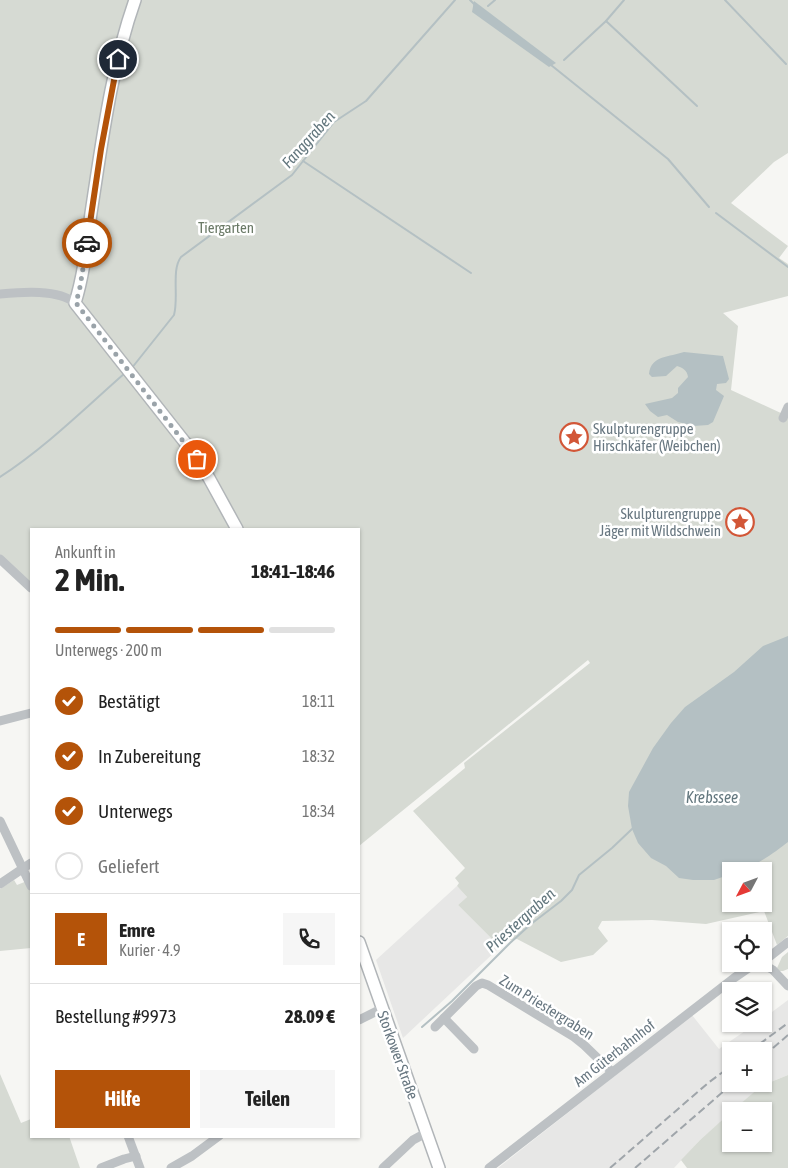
<!DOCTYPE html>
<html lang="de">
<head>
<meta charset="utf-8">
<style>
  body { margin:0; font-family:"Asap Condensed",sans-serif; background:#f6f6f6; color:#222; height:100vh; display:flex; flex-direction:column; font-size:19px; white-space:nowrap }
  * { box-sizing:border-box; margin:0 }
  p { font-size:16px; color:#767676 }
  .icon { flex:none; width:28px; height:28px; fill:none; stroke:currentColor; stroke-width:2; stroke-linecap:round; stroke-linejoin:round }
  .map { position:relative; flex:1; overflow:hidden }
  .sheet { position:absolute; left:30px; top:528px; width:330px; height:610px; display:flex; flex-direction:column; background:#fff; border-radius:0px; box-shadow:0 1px 4px #0004 }
  .sheet>* { flex:none }
  .needle { width:32px; rotate:229deg }
  .tools { position:absolute; left:722px; top:862px; display:grid; gap:10px }
  .tools a { display:grid; place-items:center; width:50px; height:50px; border-radius:0px; background:#fff; box-shadow:0 1px 4px #0004; font-size:25px }
  .pin { position:absolute; display:grid; place-items:center; width:42px; height:42px; color:#fff; margin:-21px; border:2px solid #fff; border-radius:50%; box-shadow:0 1px 5px #0007 }
  .courier { position:absolute; display:grid; place-items:center; width:50px; height:50px; margin:-25px; border:4px solid #b45309; border-radius:50%; background:#fff; color:#222; box-shadow:0 1px 6px #0007 }
  .overview em { font-style:normal; font-weight:700 }
  .overview div { display:flex; flex-direction:column-reverse }
  .overview { display:flex; align-items:center; justify-content:space-between; height:85px; padding:0 25px }
  h1 { font-size:32px; font-weight:700; line-height:38px }
  .bar { display:grid; grid-template-columns:repeat(4,1fr); gap:8px 5px; align-content:center; height:60px; padding:0 25px }
  .bar i { height:6px; border-radius:4px; background:#e0e0e0 }
  .bar .on { background:#b45309 }
  .bar p { grid-column:span 4 }
  .line { display:flex; align-items:center; gap:12px; padding:0 25px; border-top:1px solid #e0e0e0 }
  .line div { flex:1 }
  .round { display:grid; place-items:center; flex:none; width:52px; height:52px; border-radius:0px; background:#f6f6f6 }
  ol { padding:0 25px; list-style:none }
  li { display:flex; align-items:center; gap:15px; height:55px }
  li p { margin-inline-start:auto }
  li .icon { padding:5px; border-radius:50%; background:#b45309; color:#fff; stroke-width:4 }
  li:last-child { color:#767676 }
  li i { width:28px; height:28px; border:2px solid #e0e0e0; border-radius:50% }
  .button { display:flex; gap:10px; margin-top:auto; padding:10px 25px }
  .button a { flex:1; height:58px; border-radius:0px; background:#b45309; color:#fff; font-size:20px; font-weight:700; line-height:58px; text-align:center }
  .button a+a { background:#f6f6f6; color:#222 }
  .map>svg:first-child { display:block }
  .built { fill:#e7e7e6; fill-rule:evenodd }
  .green { fill:#d6dad3; fill-rule:evenodd }
  .water { fill:#b4c0c3 }
  .lines { fill:none; stroke-linecap:round; stroke-linejoin:round }
  .stream { stroke:#b4c0c3; stroke-width:2 }
  .major-casing { stroke:#b1b5b8; stroke-width:14 }
  .minor { stroke:#bdc1c4; stroke-width:9 }
  .major { stroke:#fff; stroke-width:11 }
  .rail { stroke:#9fa5aa; stroke-width:2; stroke-dasharray:8 4; stroke-linecap:butt }
  .done { stroke:#9aa3a9; stroke-width:5; stroke-dasharray:0 9 }
  .route { stroke:#b45309; stroke-width:6 }
  .labels { text-anchor:middle; dominant-baseline:central; stroke-width:5; stroke-linejoin:round; paint-order:stroke }
  .park-label { font-size:15px; fill:#6a7966; stroke:#fff }
  .poi-label { font-size:15px; fill:#687781; stroke:#fff; text-anchor:start }
  .street-label { font-size:15px; fill:#687781; stroke:#fff }
  .water-label { font-size:16px; font-style:italic; fill:#63777e; stroke:#fff }
</style>
</head>
<body>
<div class="map">
<svg width="788" height="1168" viewBox="0 0 788 1168">
  <rect width="100%" height="100%" fill="#f6f6f3"/>
  <g class="built">
    <polygon points="457,886 467,897 458,905 500,947 403,1038 376,960"/>
    <path d="M788,1000v75l-27,11 -61,54 -26,28h-176l194,-153 27,34 36,-25h9v-6zM731,1051h33v33h-33z"/>
  </g>
  <g class="green">
    <path d="M0,0h788v153l-14,9 -43,41 57,43 -9,12 9,6v32l-65,17 15,13 -7,64 52,24 5,-10v532l-11,9 -13,-34 -58,13 -54,-4 -50,1 -4,7 10,13 -15,14 -32,7 -44,-23 -12,2 -5,6 -42,-42 9,-8 -10,-11 2,-3 -4,-5 10,-10 -52,-57 52,-43 -1,-5 126,-100 -2,-3 -229,186v-317h-328v56l-31,-29zM731,871h33v33h-33z"/>
    <polygon points="14,880 17,885 27,881 31,891 31,948 0,951 0,889"/>
    <polygon points="788,952 788,969 783,971 779,971 777,968 782,957"/>
    <polygon points="0,1074 21,1123 31,1119 31,1136 69,1136 80,1168 0,1168"/>
    <polygon points="788,1075 788,1168 687,1168 681,1160 700,1140 731,1112 731,1144 764,1144 764,1111 732,1111 761,1086"/>
  </g>
  <g class="water">
    <polygon points="474,1 556,63 549,67 472,12"/>
    <path d="M684,352l39,4 6,23 -3,4 -9,1 -1,6 8,6 -11,26 -5,3 -14,1 -16,-4 -11,-7 -9,2 -8,-6 -5,-7 27,-6 6,-5v-5l10,-11c-1,-7 -5,-9 -11,-11l-11,10 -14,1 -3,-3c2,-19 21,-17 35,-22z"/>
    <path d="M788,636v206c-14,11 -38,29 -57,29v3l-17,6h-21l-14,-2 -13,-12 -15,-8 -13,-15 -6,-14 -4,-23 1,-14 24,-44 18,-25 14,-16 49,-35 29,-26z"/>
  </g>
  <g class="lines">
    <g class="stream">
      <polyline points="470,0 475,5"/>
      <polyline points="725,0 786,64"/>
      <polyline points="488,6 495,0"/>
      <polyline points="606,21 697,106"/>
      <polyline points="564,60 606,21 624,0"/>
      <polyline points="551,65 668,159 709,207"/>
      <polyline points="303,161 471,273"/>
      <polyline points="716,213 788,267"/>
      <path d="M131,369l43,-54c5,-18 -3,-45 7,-58l111,-82 42,-53 32,-21 89,-101"/>
      <path d="M0,477c46,-30 84,-68 125,-104"/>
      <polyline points="422,1027 452,1001 510,943 531,924 561,901 572,890 579,875 612,848 632,829"/>
    </g>
    <defs>
      <g id="major">
        <path d="M135,0c-24,68 -33,142 -44,213 -4,30 -7,61 -16,90l116,147 18,28 28,51"/>
        <polyline points="359,942 439,1168"/>
      </g>
    </defs>
    <use href="#major" class="major-casing"/>
    <g class="minor">
      <path d="M0,294c22,-2 58,-5 75,9"/>
      <polyline points="783,418 788,407"/>
      <polyline points="0,559 31,588"/>
      <polyline points="0,721 31,713"/>
      <polyline points="0,821 31,886"/>
      <polyline points="0,884 31,863"/>
      <polyline points="764,961 788,942"/>
      <polyline points="763,964 773,970 788,986"/>
      <polyline points="444,1018 474,1049"/>
      <polyline points="359,1020 381,1009"/>
      <polyline points="435,1027 476,986 482,983 488,985 574,1037 584,1045 612,1072"/>
      <polyline points="128,1136 140,1168"/>
      <polyline points="101,1168 124,1159 136,1156"/>
      <polyline points="171,1168 192,1156 219,1136"/>
      <polyline points="383,1168 413,1140 426,1133"/>
      <polyline points="489,1168 734,978 750,967 759,964"/>
    </g>
    <use href="#major" class="major"/>
    <g class="rail">
      <polyline points="750,1051 788,1023"/>
      <polyline points="764,1056 788,1035"/>
      <polyline points="610,1168 708,1083 731,1066"/>
      <polyline points="635,1168 732,1084"/>
    </g>
  </g>
  <g class="lines">
    <polyline class="done" points="87,243 80,287 76,303 197,459"/>
    <polyline class="route" points="87,243 101,149 118,59"/>
  </g>
  <defs>
    <symbol id="sight-ring" viewBox="-11 -11 22 22"><circle r="9.5" fill="#fff" stroke="#d25637" stroke-width="1.5"/><path d="M0-6L1.8-2.2L6-1.7L2.9 1.2L3.7 5.4L0 3.3L-3.7 5.4L-2.9 1.2L-6-1.7L-1.8-2.2Z" fill="#d25637"/></symbol>
  </defs>
  <g fill-rule="evenodd">
    <use href="#sight-ring" x="558" y="421" width="32" height="32"/>
    <use href="#sight-ring" x="724" y="506" width="32" height="32"/>
  </g>
  <g class="labels">
    <g class="park-label">
      <text x="226" y="227">Tiergarten</text>
    </g>
    <g class="poi-label">
      <text x="593" y="428">Skulpturengruppe<tspan x="593" dy="17">Hirschkäfer (Weibchen)</tspan></text>
      <text x="721" y="513" text-anchor="end">Skulpturengruppe<tspan x="721" dy="17">Jäger mit Wildschwein</tspan></text>
    </g>
    <g class="street-label">
      <text transform="translate(547 1007) rotate(32)">Zum Priestergraben</text>
      <text transform="translate(614 1053) rotate(-38)">Am Güterbahnhof</text>
      <text transform="translate(398 1055) rotate(70)">Storkower Straße</text>
    </g>
    <g class="water-label">
      <text transform="translate(308 139) rotate(-48)">Fanggraben</text>
      <text x="712" y="797">Krebssee</text>
      <text transform="translate(520 920) rotate(-42)">Priestergraben</text>
    </g>
  </g>
</svg>
<div class="tools">
<a><svg class="needle" viewBox="-14 -14 28 28"><path d="M0-13l5 13h-10z" fill="#e53935"/><path d="M0 13l5-13h-10z" fill="#767676"/></svg></a>
<a><svg class="icon" aria-label="locate" viewBox="0 0 24 24"><circle cx="12" cy="12" r="6"/><path d="M12 2v4M12 18v4M2 12h4M18 12h4"/></svg></a>
<a><svg class="icon" aria-label="layers" viewBox="0 0 24 24"><path d="M12 4l9 5-9 5-9-5zM3 14l9 5 9-5"/></svg></a>
<a>+</a>
<a>−</a>
</div>
<div class="pin" style="left:197px;top:459px;background:#ea580c"><svg class="icon" aria-label="bag" viewBox="0 0 24 24"><path d="M5 8h14l-1 12H6zM9 8a3 3 0 0 1 6 0"/></svg></div>
<div class="pin" style="left:118px;top:59px;background:#1f2937"><svg class="icon" aria-label="home" viewBox="0 0 24 24"><path d="M3 11l9-7 9 7M6 9v11h12V9"/></svg></div>
<div class="courier" style="left:87px;top:243px"><svg class="icon" aria-label="car" viewBox="0 0 24 24"><path d="M5 17H2v-5l4-1 3-4h7l3 4 3 1v5h-3M9 17h6M6 11h13"/><circle cx="7" cy="17" r="2"/><circle cx="17" cy="17" r="2"/></svg></div>
<section class="sheet">
<div class="overview"><div><h1>2 Min.</h1><p>Ankunft in</p></div><em>18:41–18:46</em></div>
<div class="bar"><i class="on"></i><i class="on"></i><i class="on"></i><i></i><p>Unterwegs · 200 m</p></div>
<ol>
<li><svg class="icon" aria-label="check" viewBox="0 0 24 24"><path d="M5 12l5 5 9-10"/></svg>Bestätigt<p>18:11</p></li>
<li><svg class="icon" aria-label="check" viewBox="0 0 24 24"><path d="M5 12l5 5 9-10"/></svg>In Zubereitung<p>18:32</p></li>
<li><svg class="icon" aria-label="check" viewBox="0 0 24 24"><path d="M5 12l5 5 9-10"/></svg>Unterwegs<p>18:34</p></li>
<li><i></i>Geliefert</li>
</ol>
<div class="line" style="height:90px"><b class="round" style="background:#b45309;color:#fff">E</b><div><b>Emre</b><p>Kurier · 4.9</p></div><a class="round"><svg class="icon" aria-label="phone" viewBox="0 0 24 24"><path d="M5 4h4l2 5-3 2q2 4 5 5l2-3 5 2v4C11 20 4 13 5 4z"/></svg></a></div>
<div class="line" style="height:65px"><div>Bestellung #9973</div><b>28.09 €</b></div>
<div class="button"><a>Hilfe</a><a>Teilen</a></div>
</section>
</div>
</body>
</html>
